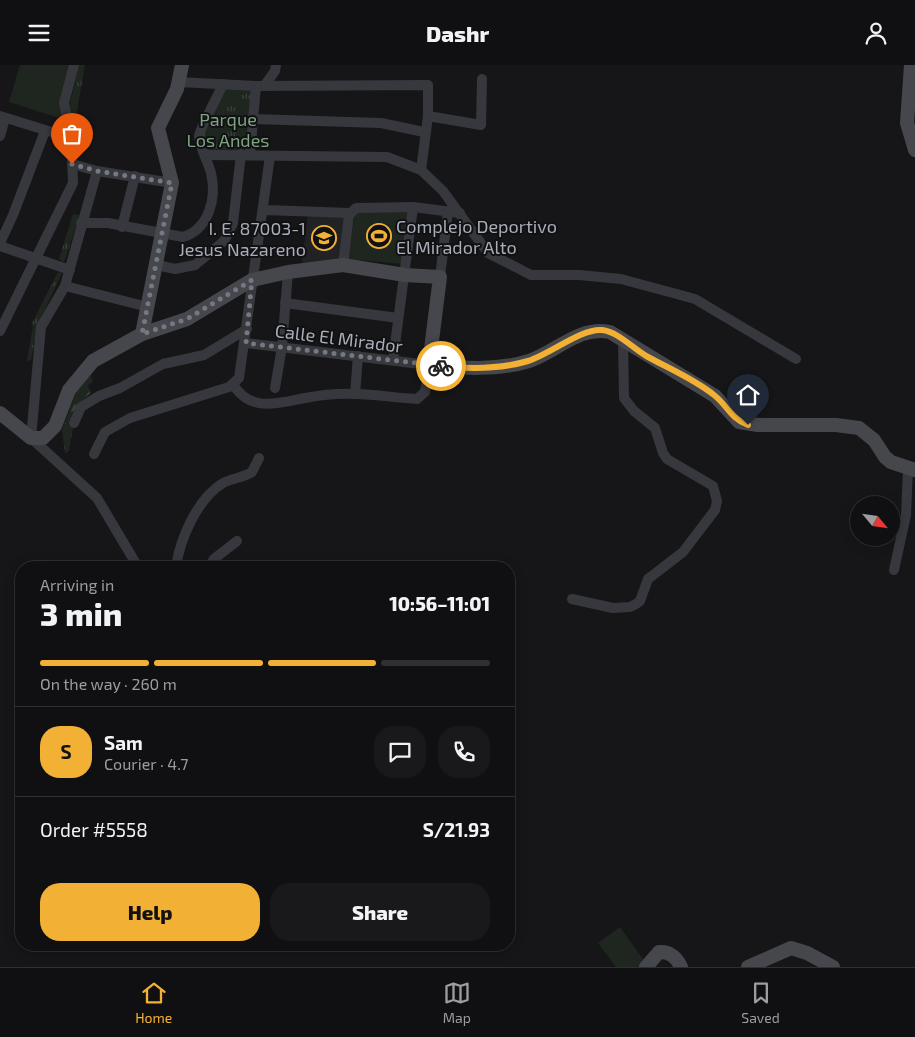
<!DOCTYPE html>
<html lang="en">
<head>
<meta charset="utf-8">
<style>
  body { margin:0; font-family:"Exo 2",sans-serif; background:#19191b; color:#f1f3f6; height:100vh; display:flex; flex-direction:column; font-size:19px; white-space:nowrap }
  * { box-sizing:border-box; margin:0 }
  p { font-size:16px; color:#9c9d9f }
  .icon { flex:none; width:28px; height:28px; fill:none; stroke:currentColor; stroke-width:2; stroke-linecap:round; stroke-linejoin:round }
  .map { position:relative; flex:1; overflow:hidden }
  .panel { position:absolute; left:15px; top:496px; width:500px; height:390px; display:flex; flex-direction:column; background:#101012; border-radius:20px; box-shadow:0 2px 12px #0003,0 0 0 1px #303032 }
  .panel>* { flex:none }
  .needle { width:32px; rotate:119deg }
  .fabs { position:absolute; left:850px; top:431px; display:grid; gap:10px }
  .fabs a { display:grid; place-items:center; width:50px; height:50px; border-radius:50%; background:#101012; box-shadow:0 2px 12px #0003,0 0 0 1px #303032; font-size:25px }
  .pin { position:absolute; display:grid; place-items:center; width:42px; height:42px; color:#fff; margin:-51px -21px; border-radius:50% 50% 50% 0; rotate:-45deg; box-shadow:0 0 5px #0007 }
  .pin .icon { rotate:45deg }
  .courier { position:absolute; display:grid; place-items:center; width:50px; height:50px; margin:-25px; border:4px solid #f2b134; border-radius:50%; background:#fff; color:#222; box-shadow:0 1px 6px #0007 }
  .headline em { font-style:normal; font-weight:800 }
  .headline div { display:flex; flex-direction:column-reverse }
  .headline { display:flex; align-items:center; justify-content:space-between; height:85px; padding:0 25px }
  h1 { font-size:32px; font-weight:800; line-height:38px }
  .bar { display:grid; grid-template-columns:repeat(4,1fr); gap:8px 5px; align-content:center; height:60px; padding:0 25px }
  .bar i { height:6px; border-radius:4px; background:#303032 }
  .bar .on { background:#f2b134 }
  .bar p { grid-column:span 4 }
  .line { display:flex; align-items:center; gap:12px; padding:0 25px; border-top:1px solid #303032 }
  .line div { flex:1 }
  .round { display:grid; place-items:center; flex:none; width:52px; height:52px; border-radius:20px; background:#19191b }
  .action { display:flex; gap:10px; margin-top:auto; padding:10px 25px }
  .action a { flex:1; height:58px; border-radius:20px; background:#f2b134; color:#111; font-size:20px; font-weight:800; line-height:58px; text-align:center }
  .action a+a { background:#19191b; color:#f1f3f6 }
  header { display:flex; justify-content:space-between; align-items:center; height:65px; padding:0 25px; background:#101012; font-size:22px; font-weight:800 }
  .tab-bar { display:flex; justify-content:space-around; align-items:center; height:70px; border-top:1px solid #303032; background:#101012; font-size:14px; color:#9c9d9f }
  .tab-bar a { display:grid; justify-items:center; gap:2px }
  .tab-bar .on { color:#f2b134 }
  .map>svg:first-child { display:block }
  .built { fill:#222225 }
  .green { fill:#1e261f }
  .forest { fill:url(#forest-firs) }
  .park { fill:url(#park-tufts) }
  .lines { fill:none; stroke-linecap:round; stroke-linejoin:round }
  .street { stroke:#37383d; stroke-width:10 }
  .secondary { stroke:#45474d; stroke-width:14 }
  .done { stroke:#757880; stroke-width:5; stroke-dasharray:0 9 }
  .route { stroke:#f2b134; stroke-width:6 }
  .labels { text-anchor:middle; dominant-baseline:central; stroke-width:4; stroke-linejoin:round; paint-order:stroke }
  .park-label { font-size:18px; fill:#7fa381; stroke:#111113 }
  .poi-label { font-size:18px; fill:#a8adb8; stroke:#111113; text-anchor:start }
  .street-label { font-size:18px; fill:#a8adb8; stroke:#111113 }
</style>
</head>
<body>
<header><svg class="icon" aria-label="menu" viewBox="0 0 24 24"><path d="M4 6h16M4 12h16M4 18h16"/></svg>Dashr<svg class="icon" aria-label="person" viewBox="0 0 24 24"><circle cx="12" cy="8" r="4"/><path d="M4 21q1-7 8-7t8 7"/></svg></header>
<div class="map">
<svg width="915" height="902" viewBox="0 0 915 902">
  <defs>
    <pattern id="forest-firs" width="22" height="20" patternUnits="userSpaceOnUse" patternTransform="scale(1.25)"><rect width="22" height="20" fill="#1e261f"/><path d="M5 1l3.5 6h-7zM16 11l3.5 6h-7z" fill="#3c433d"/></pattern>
    <pattern id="park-tufts" width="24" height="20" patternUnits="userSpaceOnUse" patternTransform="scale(1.25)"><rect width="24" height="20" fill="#1e261f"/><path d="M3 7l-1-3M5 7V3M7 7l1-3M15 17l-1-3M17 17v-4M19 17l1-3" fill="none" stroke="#3c433d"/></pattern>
  </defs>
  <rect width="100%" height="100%" fill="#161618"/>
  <polygon class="built" points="308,149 344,151 340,194 338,196 302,198"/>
  <g class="green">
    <polygon points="20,0 70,0 63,51 59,53 9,37"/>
    <polygon points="408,145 403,199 348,194 355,148"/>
    <polygon points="620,862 645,897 638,902 616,902 598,878"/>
  </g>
  <path class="forest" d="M90,307l3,10 -5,3 3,8c-11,8 -21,18 -22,33l4,1 -4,24 -4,2 -3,-23 15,-41z"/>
  <g class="park">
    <polygon points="79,0 85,0 77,45 77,71 74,73 69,43"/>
    <polygon points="224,23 254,24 248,86 207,88 203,67"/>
    <polygon points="73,149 80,150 64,197 59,194"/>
    <polygon points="58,207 62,208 38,259 31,295 27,296 33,261 31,260"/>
  </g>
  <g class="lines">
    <g class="street">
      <polyline points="179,17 256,21 428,20 428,51 421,105"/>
      <polyline points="265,20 275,6 276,0"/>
      <polyline points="0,51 71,73"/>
      <polyline points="428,51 481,60 482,14"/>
      <polyline points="253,54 381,58 424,67"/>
      <polyline points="0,71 5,53"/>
      <polyline points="205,90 387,92 421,105 443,126 488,188 531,210 579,210 621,214 695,234 796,294"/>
      <polyline points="250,90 256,21"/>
      <polyline points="72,99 97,106 172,118"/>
      <polyline points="97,106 65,221 41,262 31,373 97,433 138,502"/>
      <polyline points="264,145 350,148"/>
      <path d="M81,158h27l75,14c26,-8 34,-39 28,-64 -3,-11 -11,-25 -12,-37 0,-6 20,-42 24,-52"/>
      <polyline points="122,162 135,111"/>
      <polyline points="0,178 13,150 45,66"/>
      <polyline points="0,181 70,205"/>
      <polyline points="157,200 175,204 195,200 224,176 233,158 241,89"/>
      <polyline points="343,200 349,150 356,143 413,142 460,148"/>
      <polyline points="440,212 448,146"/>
      <polyline points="65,221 148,242"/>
      <polyline points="285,238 398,253"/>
      <polyline points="0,266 73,118 71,73 64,38 74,0"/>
      <polyline points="393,295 413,142"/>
      <path d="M233,319c17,29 45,19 72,14 16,-3 34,-5 50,-4 21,0 41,4 62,5l8,-7 4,-27 -183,-22"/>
      <polyline points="275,323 282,282 288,207"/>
      <polyline points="355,329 358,291"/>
      <polyline points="74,358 81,342 99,331 120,323 163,299 204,290 247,264"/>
      <polyline points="94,389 105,367 130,353 229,322 239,313 270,91"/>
      <path d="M176,502c4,-28 21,-68 47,-84 9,-5 20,-5 29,-11l7,-14"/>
      <polyline points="209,502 214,494 237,476"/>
      <polyline points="894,505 906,450 908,403"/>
      <polyline points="572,534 613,543 630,542 636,539 640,536 648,514 683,487 715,445 717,436 713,421 667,394 663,388 655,363 634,346 624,333 623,275"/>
    </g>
    <g class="secondary">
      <polyline points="911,0 907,58 915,85"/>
      <polyline points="142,269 172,118 158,63 177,24 182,0"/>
      <path d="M0,348l31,25h12l12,-12 14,-36 24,-29 49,-27 45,-15 65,-39 36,-8 55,-7 62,10 35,2 -11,88c33,3 68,6 100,-4 27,-9 51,-36 81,-29l105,64 24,26 19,3h78l23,3 15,12 11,17 6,5 24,8"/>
      <path d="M646,902l13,-15c11,-1 18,6 22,15"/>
      <polyline points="748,902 791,883 807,888 833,902"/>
    </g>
  </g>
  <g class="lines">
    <polyline class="done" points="72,99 97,106 172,118 142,269 187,254 252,215 246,278 441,301"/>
    <path class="route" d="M441,301c28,3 60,3 87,-5 22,-7 54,-33 74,-31 17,2 31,19 46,27 22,12 46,22 66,38 13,10 17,24 34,30"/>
  </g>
  <defs>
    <symbol id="stadium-ring" viewBox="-11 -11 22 22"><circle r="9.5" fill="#111113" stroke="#f2b134" stroke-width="1.5"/><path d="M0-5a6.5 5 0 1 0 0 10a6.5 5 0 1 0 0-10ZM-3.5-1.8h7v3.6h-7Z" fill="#f2b134"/></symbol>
    <symbol id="school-ring" viewBox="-11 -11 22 22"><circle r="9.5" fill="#111113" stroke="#f2b134" stroke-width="1.5"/><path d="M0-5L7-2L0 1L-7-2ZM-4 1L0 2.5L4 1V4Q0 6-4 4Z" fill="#f2b134"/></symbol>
  </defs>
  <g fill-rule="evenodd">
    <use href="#stadium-ring" x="365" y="157" width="28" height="28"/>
    <use href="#school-ring" x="310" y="159" width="28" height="28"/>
  </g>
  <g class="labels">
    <g class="park-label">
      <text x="228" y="54">Parque<tspan x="228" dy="21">Los Andes</tspan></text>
    </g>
    <g class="poi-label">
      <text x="396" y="161">Complejo Deportivo<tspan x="396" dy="21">El Mirador Alto</tspan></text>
      <text x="306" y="163" text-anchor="end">I. E. 87003-1<tspan x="306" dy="21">Jesus Nazareno</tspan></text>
    </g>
    <g class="street-label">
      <text transform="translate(339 273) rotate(7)">Calle El Mirador</text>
    </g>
  </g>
</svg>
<div class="fabs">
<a><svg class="needle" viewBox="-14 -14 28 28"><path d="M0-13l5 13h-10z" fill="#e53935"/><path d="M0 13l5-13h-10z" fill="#9c9d9f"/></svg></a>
</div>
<div class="pin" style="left:72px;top:99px;background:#ea580c"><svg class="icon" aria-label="bag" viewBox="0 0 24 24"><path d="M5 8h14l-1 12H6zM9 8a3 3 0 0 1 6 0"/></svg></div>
<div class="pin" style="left:748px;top:360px;background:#1f2937"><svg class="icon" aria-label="home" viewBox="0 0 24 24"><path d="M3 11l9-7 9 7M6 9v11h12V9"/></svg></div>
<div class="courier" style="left:441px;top:301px"><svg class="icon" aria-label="bike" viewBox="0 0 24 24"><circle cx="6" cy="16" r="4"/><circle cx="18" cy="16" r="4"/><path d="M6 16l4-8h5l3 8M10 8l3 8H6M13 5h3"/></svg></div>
<section class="panel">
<div class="headline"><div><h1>3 min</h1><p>Arriving in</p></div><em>10:56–11:01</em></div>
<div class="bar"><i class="on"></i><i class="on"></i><i class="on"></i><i></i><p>On the way · 260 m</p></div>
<div class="line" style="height:90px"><b class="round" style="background:#f2b134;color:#111">S</b><div><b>Sam</b><p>Courier · 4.7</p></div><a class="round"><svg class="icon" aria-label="chat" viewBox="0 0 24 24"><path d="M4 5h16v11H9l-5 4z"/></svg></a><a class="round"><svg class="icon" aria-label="phone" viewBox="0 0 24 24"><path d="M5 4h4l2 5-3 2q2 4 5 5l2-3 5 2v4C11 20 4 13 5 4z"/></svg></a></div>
<div class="line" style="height:65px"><div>Order #5558</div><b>S/21.93</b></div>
<div class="action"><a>Help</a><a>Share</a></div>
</section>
</div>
<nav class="tab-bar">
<a class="on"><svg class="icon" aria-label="home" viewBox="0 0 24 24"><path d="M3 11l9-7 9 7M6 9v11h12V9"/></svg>Home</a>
<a><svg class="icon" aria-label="map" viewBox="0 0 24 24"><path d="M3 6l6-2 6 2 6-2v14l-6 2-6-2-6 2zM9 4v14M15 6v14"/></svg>Map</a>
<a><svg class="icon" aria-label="saved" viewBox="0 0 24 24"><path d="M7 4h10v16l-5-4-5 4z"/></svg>Saved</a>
</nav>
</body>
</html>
